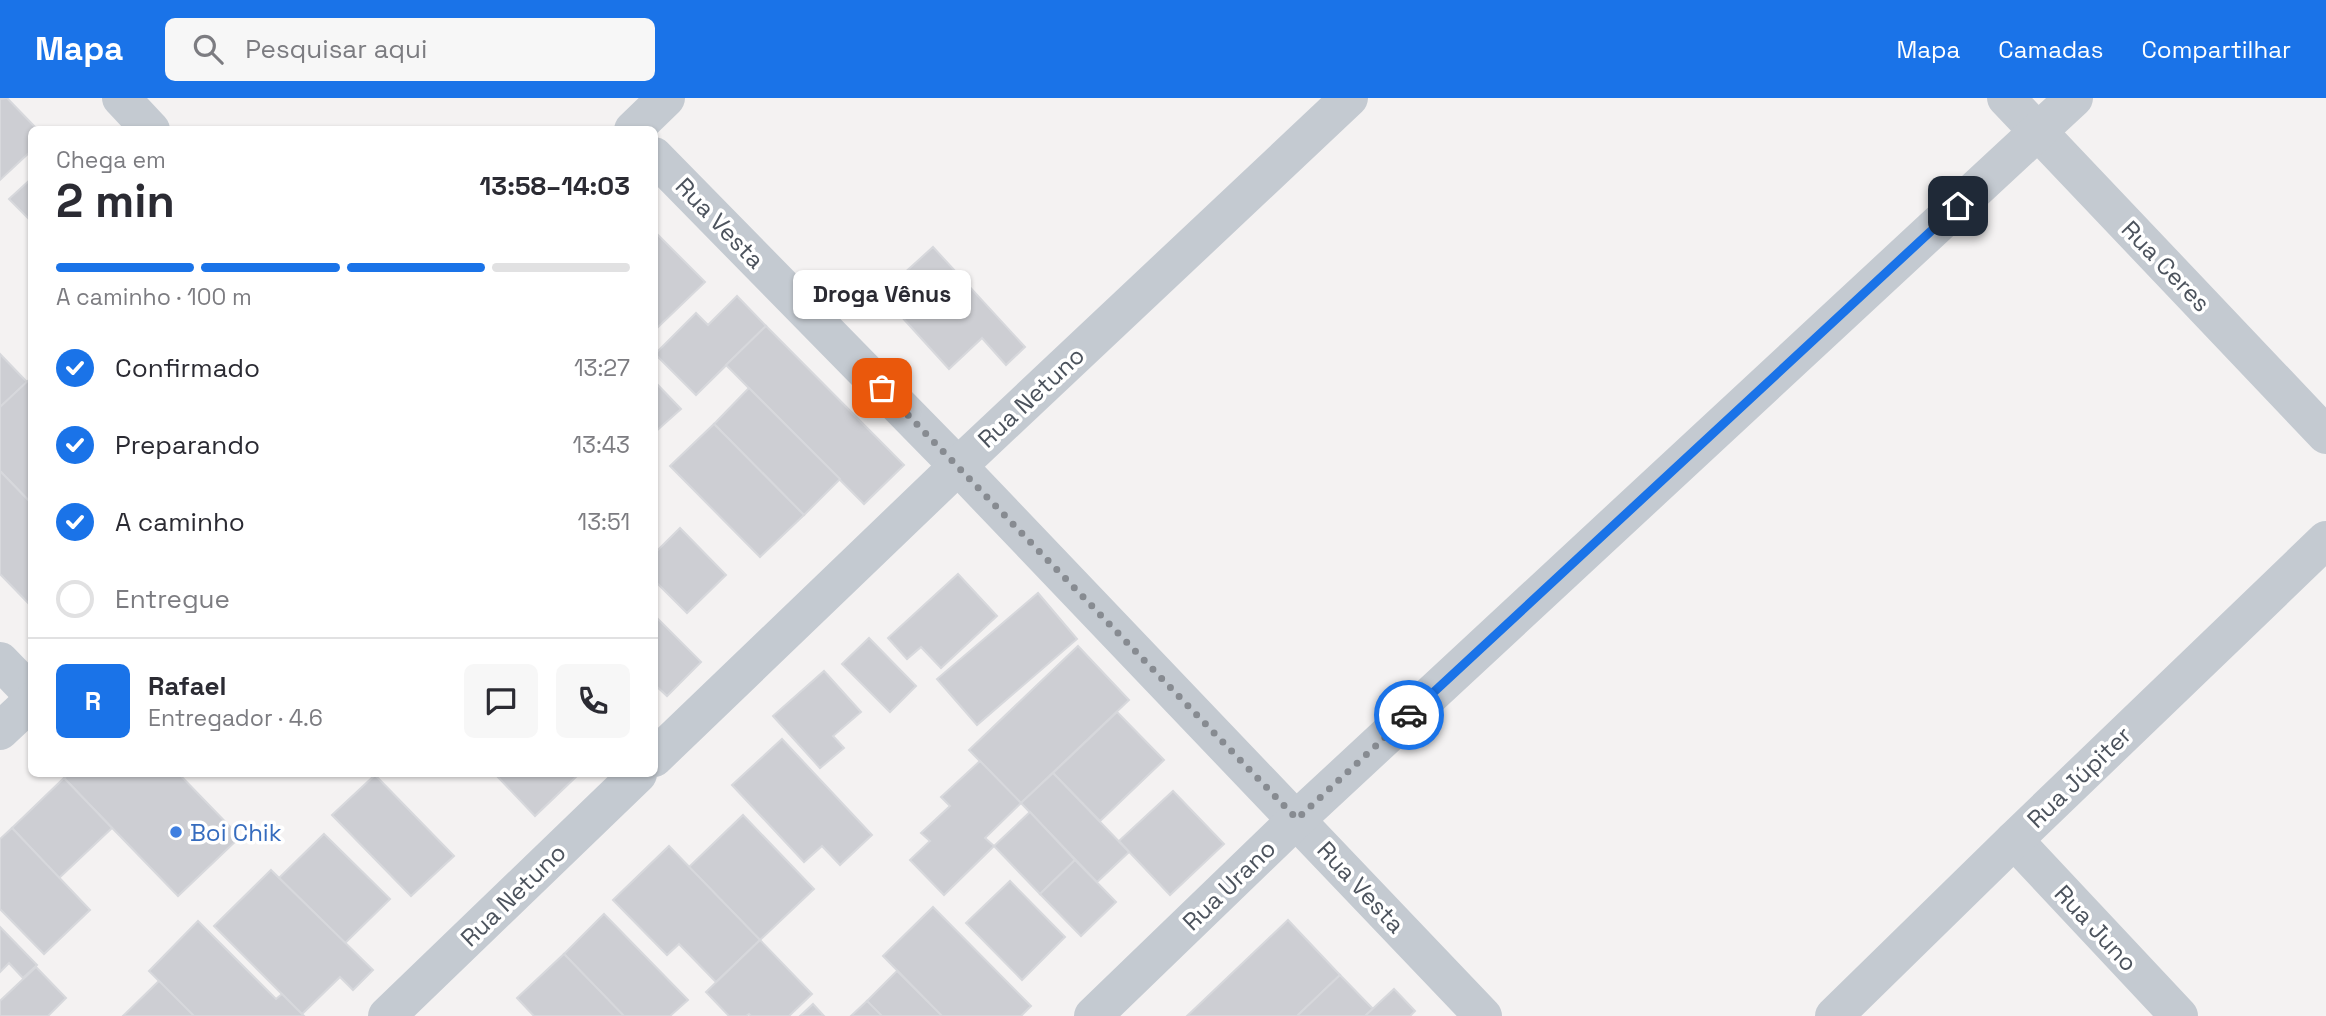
<!DOCTYPE html>
<html lang="pt">
<head>
<meta charset="utf-8">
<style>
  body { margin:0; font-family:"Space Grotesk",sans-serif; background:#f7f7f7; color:#2b2b33; height:100vh; display:flex; flex-direction:column; font-size:26px; white-space:nowrap }
  * { box-sizing:border-box; margin:0 }
  p { font-size:23px; color:#7c7c81 }
  .icon { flex:none; width:38px; height:38px; fill:none; stroke:currentColor; stroke-width:2; stroke-linecap:round; stroke-linejoin:round }
  .map { position:relative; flex:1; overflow:hidden }
  .panel { position:absolute; left:28px; top:28px; width:630px; height:651px; display:flex; flex-direction:column; background:#fff; border-radius:10px; box-shadow:0 2px 5px #0004 }
  .panel>* { flex:none }
  .pin { position:absolute; display:grid; place-items:center; width:60px; height:60px; color:#fff; margin:-30px; border-radius:14px; box-shadow:0 4px 10px #0006 }
  .courier { position:absolute; display:grid; place-items:center; width:70px; height:70px; margin:-35px; border:5px solid #1a73e8; border-radius:50%; background:#fff; color:#222; box-shadow:0 2px 9px #0007 }
  .bubble { position:absolute; height:49px; border-radius:10px; background:#fff; box-shadow:0 2px 5px #0004; font-size:23px; font-weight:800; line-height:49px; text-align:center }
  .overview em { font-style:normal; font-weight:800 }
  .overview div { display:flex; flex-direction:column-reverse }
  .overview { display:flex; align-items:center; justify-content:space-between; height:119px; padding:0 28px }
  h1 { font-size:46px; font-weight:800; line-height:52px }
  .bar { display:grid; grid-template-columns:repeat(4,1fr); gap:10px 7px; align-content:center; height:84px; padding:0 28px }
  .bar i { height:9px; border-radius:5px; background:#e1e1e2 }
  .bar .on { background:#1a73e8 }
  .bar p { grid-column:span 4 }
  .line { display:flex; align-items:center; gap:18px; padding:0 28px; border-top:2px solid #e1e1e2 }
  .line div { flex:1 }
  .round { display:grid; place-items:center; flex:none; width:74px; height:74px; border-radius:10px; background:#f7f7f7 }
  ol { padding:0 28px; list-style:none }
  li { display:flex; align-items:center; gap:21px; height:77px }
  li p { margin-inline-start:auto }
  li .icon { padding:7px; border-radius:50%; background:#1a73e8; color:#fff; stroke-width:4 }
  li:last-child { color:#7c7c81 }
  li i { width:38px; height:38px; border:4px solid #e1e1e2; border-radius:50% }
  header { display:flex; align-items:center; gap:42px; box-sizing:border-box; height:98px; padding:0 35px; background:#1a73e8; color:#fff }
  header strong { font-size:33px }
  nav { display:flex; gap:38px; margin-inline-start:auto; font-size:24px }
  .search { width:490px; height:63px; background:#f7f7f7; display:flex; align-items:center; gap:18px; box-sizing:border-box; padding:0 24px; border-radius:10px; color:#7c7c81; font-size:26px }
  .map>svg:first-child { display:block }
  .building { fill:#cdced3; stroke:#d7d8dc; stroke-width:2 }
  .lines { fill:none; stroke-linecap:round; stroke-linejoin:round }
  .minor { stroke:#c4cad1; stroke-width:38 }
  .done { stroke:#878b91; stroke-width:7; stroke-dasharray:0 12.6 }
  .route { stroke:#1a73e8; stroke-width:9 }
  .shop-dot { fill:#3f7fe0; stroke:#fff; stroke-width:2.5 }
  .labels { text-anchor:middle; dominant-baseline:central; stroke-width:7; stroke-linejoin:round; paint-order:stroke }
  .street-label { font-size:24px; fill:#4c535d; stroke:#fff }
  .shop-label { font-size:24px; fill:#366cbe; stroke:#fff; text-anchor:start }
</style>
</head>
<body>
<header>
<strong>Mapa</strong>
<div class="search"><svg class="icon" aria-label="search" viewBox="0 0 24 24"><circle cx="10" cy="10" r="6"/><path d="M15 15l6 6"/></svg>Pesquisar aqui</div>
<nav><a>Mapa</a><a>Camadas</a><a>Compartilhar</a></nav>
</header>
<div class="map">
<svg width="2326" height="918" viewBox="0 0 2326 918">
  <rect width="100%" height="100%" fill="#f4f2f2"/>
  <g class="building">
    <polygon points="7,0 38,32 32,32 32,52 0,82 0,1"/>
    <polygon points="32,80 32,124 9,101"/>
    <polygon points="654,133 705,184 654,233"/>
    <polygon points="933,149 1025,249 1006,267 982,240 949,271 881,196"/>
    <polygon points="737,198 766,228 696,297 655,256 696,215 708,227"/>
    <polygon points="766,228 904,367 864,406 726,267"/>
    <polygon points="0,256 27,284 0,309"/>
    <polygon points="32,279 32,406 0,373 0,309"/>
    <polygon points="654,283 681,311 654,335"/>
    <polygon points="749,290 840,381 804,417 714,326"/>
    <polygon points="714,326 804,417 760,459 670,368"/>
    <polygon points="0,373 32,406 32,509 0,476"/>
    <polygon points="680,430 726,477 687,515 654,482 654,456"/>
    <polygon points="958,476 997,518 941,570 921,549 907,561 888,540"/>
    <polygon points="1038,495 1077,541 977,627 937,581"/>
    <polygon points="654,517 701,564 667,598 654,586"/>
    <polygon points="869,540 916,588 890,614 842,566"/>
    <polygon points="1078,548 1129,602 1021,705 969,652"/>
    <polygon points="824,573 861,614 833,638 844,650 820,670 773,618"/>
    <polygon points="1117,614 1164,662 1100,723 1053,675"/>
    <polygon points="782,641 872,737 840,767 822,748 804,764 732,687"/>
    <polygon points="980,663 1021,705 985,740 994,748 944,797 910,762 930,743 921,735 950,708 941,699"/>
    <polygon points="1053,675 1129,754 1097,784 1021,705"/>
    <polygon points="69,676 179,676 240,739 178,798 64,680"/>
    <polygon points="495,676 579,676 535,718"/>
    <polygon points="375,677 454,758 411,798 332,717"/>
    <polygon points="64,680 112,730 59,780 12,730"/>
    <polygon points="1173,693 1224,746 1170,797 1119,743"/>
    <polygon points="1030,714 1075,762 1040,796 994,748"/>
    <polygon points="743,717 814,791 760,842 689,769"/>
    <polygon points="12,730 90,812 44,856 0,811 0,741"/>
    <polygon points="324,736 390,801 345,845 279,780"/>
    <polygon points="669,748 760,842 716,884 679,846 667,857 613,802"/>
    <polygon points="1075,762 1116,804 1081,838 1040,796"/>
    <polygon points="271,772 373,872 353,892 340,879 302,916 214,828"/>
    <polygon points="1010,783 1065,839 1022,882 966,825"/>
    <polygon points="933,809 1031,908 1021,918 942,918 883,858"/>
    <polygon points="604,816 688,902 670,918 624,918 564,856"/>
    <polygon points="1288,822 1340,877 1297,918 1187,918"/>
    <polygon points="198,823 276,901 282,896 304,918 194,918 149,873"/>
    <polygon points="0,829 37,867 23,880 9,865 0,874"/>
    <polygon points="760,842 812,896 789,918 751,918 749,916 746,918 729,918 706,894"/>
    <polygon points="564,856 624,918 534,918 517,900"/>
    <polygon points="36,869 66,900 48,918 0,918 0,903"/>
    <polygon points="897,873 942,918 882,918 867,903"/>
    <polygon points="1340,877 1373,911 1365,918 1297,918"/>
    <polygon points="159,883 194,918 123,918"/>
    <polygon points="1394,891 1415,913 1410,918 1365,918"/>
    <polygon points="867,903 882,918 851,918"/>
    <polygon points="813,906 824,918 800,918"/>
  </g>
  <g class="lines">
    <g class="minor">
      <polyline points="121,0 151,32"/>
      <polyline points="2006,0 2326,337"/>
      <polyline points="633,32 666,0"/>
      <polyline points="654,58 958,368 1483,918"/>
      <polyline points="0,563 32,596"/>
      <polyline points="0,633 32,603"/>
      <polyline points="654,660 958,368 1349,0"/>
      <polyline points="2014,742 2179,918"/>
      <polyline points="387,918 638,676"/>
      <polyline points="1093,918 1297,721 2074,0"/>
      <polyline points="1834,918 2014,742 2326,442"/>
    </g>
  </g>
  <g class="lines">
    <polyline class="done" points="882,290 1297,721 1409,617"/>
    <polyline class="route" points="1409,617 1958,108"/>
  </g>
  <circle class="shop-dot" cx="176" cy="734" r="7"/>
  <g class="labels">
    <g class="street-label">
      <text transform="translate(720 125) rotate(46)">Rua Vesta</text>
      <text transform="translate(2166 168) rotate(46)">Rua Ceres</text>
      <text transform="translate(1031 299) rotate(-43)">Rua Netuno</text>
      <text transform="translate(2079 679) rotate(-44)">Rua Júpiter</text>
      <text transform="translate(1229 787) rotate(-44)">Rua Urano</text>
      <text transform="translate(1361 789) rotate(47)">Rua Vesta</text>
      <text transform="translate(513 797) rotate(-44)">Rua Netuno</text>
      <text transform="translate(2096 830) rotate(47)">Rua Juno</text>
    </g>
    <g class="shop-label">
      <text x="190" y="734">Boi Chik</text>
    </g>
  </g>
</svg>
<div class="pin" style="left:882px;top:290px;background:#ea580c"><svg class="icon" aria-label="bag" viewBox="0 0 24 24"><path d="M5 8h14l-1 12H6zM9 8a3 3 0 0 1 6 0"/></svg></div>
<div class="pin" style="left:1958px;top:108px;background:#1f2937"><svg class="icon" aria-label="home" viewBox="0 0 24 24"><path d="M3 11l9-7 9 7M6 9v11h12V9"/></svg></div>
<div class="courier" style="left:1409px;top:617px"><svg class="icon" aria-label="car" viewBox="0 0 24 24"><path d="M5 17H2v-5l4-1 3-4h7l3 4 3 1v5h-3M9 17h6M6 11h13"/><circle cx="7" cy="17" r="2"/><circle cx="17" cy="17" r="2"/></svg></div>
<div class="bubble" style="left:793px;top:172px;width:178px">Droga Vênus</div>
<section class="panel">
<div class="overview"><div><h1>2 min</h1><p>Chega em</p></div><em>13:58–14:03</em></div>
<div class="bar"><i class="on"></i><i class="on"></i><i class="on"></i><i></i><p>A caminho · 100 m</p></div>
<ol>
<li><svg class="icon" aria-label="check" viewBox="0 0 24 24"><path d="M5 12l5 5 9-10"/></svg>Confirmado<p>13:27</p></li>
<li><svg class="icon" aria-label="check" viewBox="0 0 24 24"><path d="M5 12l5 5 9-10"/></svg>Preparando<p>13:43</p></li>
<li><svg class="icon" aria-label="check" viewBox="0 0 24 24"><path d="M5 12l5 5 9-10"/></svg>A caminho<p>13:51</p></li>
<li><i></i>Entregue</li>
</ol>
<div class="line" style="height:126px"><b class="round" style="background:#1a73e8;color:#fff">R</b><div><b>Rafael</b><p>Entregador · 4.6</p></div><a class="round"><svg class="icon" aria-label="chat" viewBox="0 0 24 24"><path d="M4 5h16v11H9l-5 4z"/></svg></a><a class="round"><svg class="icon" aria-label="phone" viewBox="0 0 24 24"><path d="M5 4h4l2 5-3 2q2 4 5 5l2-3 5 2v4C11 20 4 13 5 4z"/></svg></a></div>
</section>
</div>
</body>
</html>
